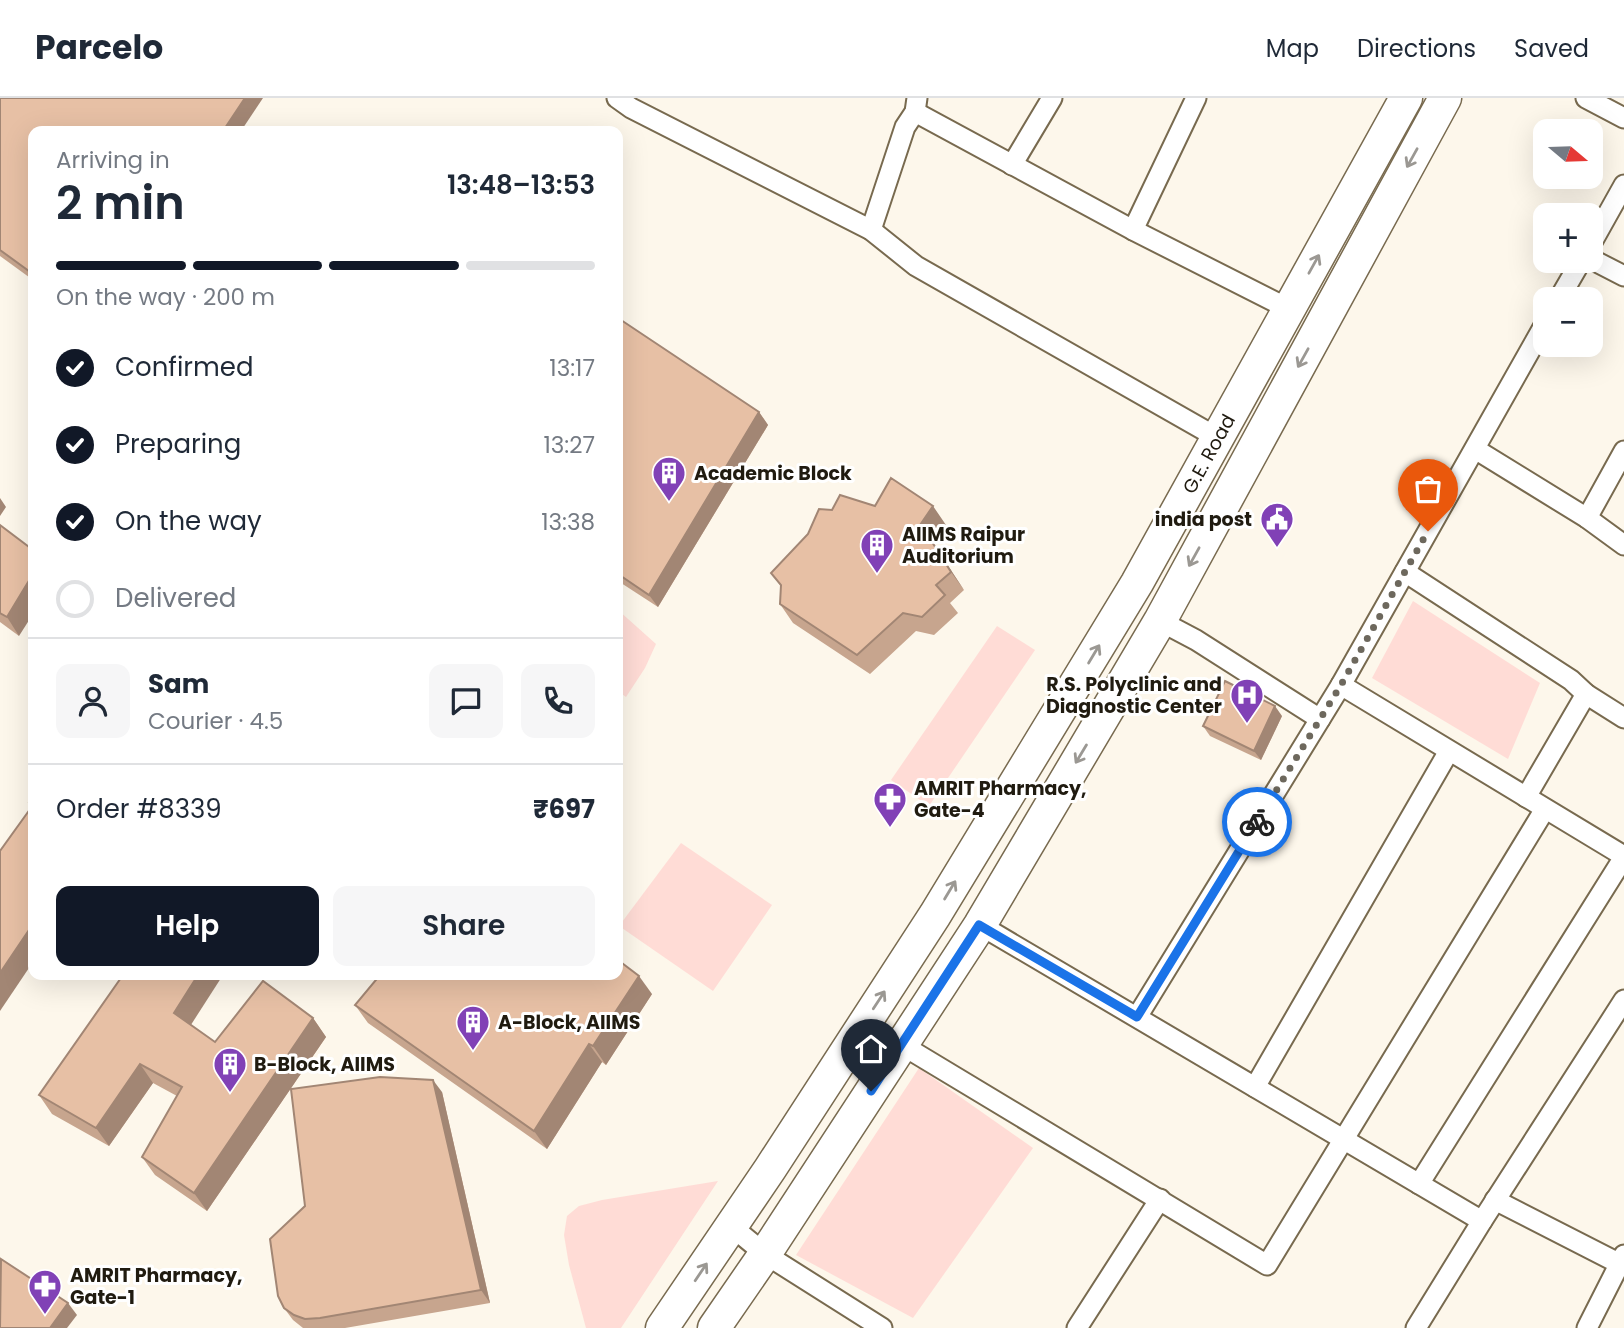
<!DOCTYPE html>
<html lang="en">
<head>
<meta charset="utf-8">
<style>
  body { margin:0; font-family:Poppins,sans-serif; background:#f6f6f7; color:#1f2937; height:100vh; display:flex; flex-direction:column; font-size:26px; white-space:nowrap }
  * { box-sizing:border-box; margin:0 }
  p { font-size:23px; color:#747a83 }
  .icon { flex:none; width:38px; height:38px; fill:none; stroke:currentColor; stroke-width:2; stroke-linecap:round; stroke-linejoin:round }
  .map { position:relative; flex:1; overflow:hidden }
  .details { position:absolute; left:28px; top:28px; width:595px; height:854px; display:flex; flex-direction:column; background:#fff; border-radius:14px; box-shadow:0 7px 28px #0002 }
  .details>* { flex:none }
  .needle { width:46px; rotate:109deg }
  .fabs { position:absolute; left:1533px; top:21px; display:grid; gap:14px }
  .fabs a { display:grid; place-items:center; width:70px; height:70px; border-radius:14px; background:#fff; box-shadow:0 7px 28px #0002; font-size:35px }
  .pin { position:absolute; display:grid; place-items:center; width:60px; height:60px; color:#fff; margin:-72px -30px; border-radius:50% 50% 50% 0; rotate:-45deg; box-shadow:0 0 7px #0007 }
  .pin .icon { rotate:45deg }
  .courier { position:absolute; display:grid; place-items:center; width:70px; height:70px; margin:-35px; border:5px solid #1a73e8; border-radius:50%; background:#fff; color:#222; box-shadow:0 2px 9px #0007 }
  .overview em { font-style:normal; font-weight:600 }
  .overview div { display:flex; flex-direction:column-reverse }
  .overview { display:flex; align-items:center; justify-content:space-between; height:119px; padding:0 28px }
  h1 { font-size:46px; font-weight:600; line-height:52px }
  .bar { display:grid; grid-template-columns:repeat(4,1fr); gap:10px 7px; align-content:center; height:84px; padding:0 28px }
  .bar i { height:9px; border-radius:5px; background:#e0e1e3 }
  .bar .on { background:#111827 }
  .bar p { grid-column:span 4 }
  .line { display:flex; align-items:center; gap:18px; padding:0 28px; border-top:2px solid #e0e1e3 }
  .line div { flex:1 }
  .round { display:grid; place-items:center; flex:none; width:74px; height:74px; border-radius:14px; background:#f6f6f7 }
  ol { padding:0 28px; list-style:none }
  li { display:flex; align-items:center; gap:21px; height:77px }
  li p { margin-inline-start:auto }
  li .icon { padding:7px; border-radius:50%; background:#111827; color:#fff; stroke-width:4 }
  li:last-child { color:#747a83 }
  li i { width:38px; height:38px; border:4px solid #e0e1e3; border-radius:50% }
  .action { display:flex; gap:14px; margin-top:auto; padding:14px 28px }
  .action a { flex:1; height:80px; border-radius:14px; background:#111827; color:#fff; font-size:28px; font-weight:600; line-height:80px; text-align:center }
  .action a+a { background:#f6f6f7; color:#1f2937 }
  header { display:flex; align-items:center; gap:42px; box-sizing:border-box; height:98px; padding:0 35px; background:#fff; border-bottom:2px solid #e0e1e3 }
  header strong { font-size:33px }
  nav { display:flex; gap:38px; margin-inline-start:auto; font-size:24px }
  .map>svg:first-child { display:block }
  .green { fill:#ffdcd6 }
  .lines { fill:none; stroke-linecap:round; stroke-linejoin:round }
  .minor-casing { stroke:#786a4f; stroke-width:23 }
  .primary-casing { stroke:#786a4f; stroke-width:35 }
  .minor { stroke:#fff; stroke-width:19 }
  .primary { stroke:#fff; stroke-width:32 }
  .wall { fill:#c7a58e }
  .shaded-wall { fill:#a28674 }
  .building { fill:#e7c0a5; stroke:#a28674; stroke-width:2 }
  .oneway { stroke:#9b9893 }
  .done { stroke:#6d685d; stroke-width:7; stroke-dasharray:0 12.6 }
  .route { stroke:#1a73e8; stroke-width:9 }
  .labels { text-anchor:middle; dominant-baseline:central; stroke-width:6; stroke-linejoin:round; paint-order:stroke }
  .street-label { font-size:19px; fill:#201b10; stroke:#fff }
  .poi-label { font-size:19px; font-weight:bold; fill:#201b10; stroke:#fff; text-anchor:start }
</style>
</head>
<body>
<header>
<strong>Parcelo</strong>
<nav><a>Map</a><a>Directions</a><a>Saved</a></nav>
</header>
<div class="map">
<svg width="1624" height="1230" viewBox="0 0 1624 1230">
  <rect width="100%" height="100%" fill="#fdf7eb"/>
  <g class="green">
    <polygon points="1413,503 1540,585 1508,661 1372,580"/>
    <polygon points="618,512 656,546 645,570 626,599 618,593"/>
    <polygon points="997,528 1035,552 929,708 891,682"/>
    <polygon points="681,745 772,807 713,893 619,828"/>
    <polygon points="919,970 1033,1050 913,1220 796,1157"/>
    <polygon points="718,1083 621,1230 586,1230 569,1167 564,1137 567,1118 579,1108 602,1102"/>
  </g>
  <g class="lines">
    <defs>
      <g id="minor">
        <polyline points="617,0 631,10 871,132 916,168 1218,340"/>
        <polyline points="1586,0 1624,20"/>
        <polyline points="915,14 1133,132 1289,211"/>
        <polyline points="1012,67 1052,0"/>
        <polyline points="871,132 905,29 915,14 917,0"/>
        <polyline points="1133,132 1196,0"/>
        <polyline points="1591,146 1624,87"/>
        <polyline points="1591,161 1624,178"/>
        <polyline points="1559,201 1581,163"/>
        <polyline points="1475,351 1587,420"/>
        <polyline points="1624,353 1587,420 1624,447"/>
        <polyline points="1405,474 1571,582 1586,596 1624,620"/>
        <polyline points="1160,523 1196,542 1320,621"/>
        <polyline points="1341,587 1624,758"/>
        <polyline points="1526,699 1586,596"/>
        <polyline points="980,827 1482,1123"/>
        <polyline points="1137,919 1341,587 1545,226"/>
        <polyline points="902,947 1267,1167 1545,711"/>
        <polyline points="1255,989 1449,653"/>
        <polyline points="1419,1086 1624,759"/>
        <polyline points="1495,1102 1624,1168"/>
        <polyline points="731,1128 765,1156 882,1230"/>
        <polyline points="1077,1230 1160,1101"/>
        <polyline points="1416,1230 1482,1123 1624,902"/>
        <polyline points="1587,1230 1624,1157"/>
      </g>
      <g id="primary">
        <polyline points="662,1230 770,1071 935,817 1137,485 1406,0"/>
        <polyline points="714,1230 765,1156 980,827 1160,523 1445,0"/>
      </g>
    </defs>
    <use href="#minor" class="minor-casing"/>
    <use href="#primary" class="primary-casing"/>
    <use href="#minor" class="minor"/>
    <use href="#primary" class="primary"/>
  </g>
  <g class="wall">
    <polygon points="0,0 33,33 33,182 0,158"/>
    <polygon points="618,220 759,314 768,327 658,509 618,483"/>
    <polygon points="875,408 946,427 933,445 964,492 950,505 958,515 934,537 916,533 870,576 793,525 780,506 781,488 771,475 832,412"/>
    <polygon points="0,427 19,538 0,524"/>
    <polygon points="1282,618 1261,662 1210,638 1203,628"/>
    <polygon points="652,896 606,967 602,964 547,1051 368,925 355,907"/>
    <polygon points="313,920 326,939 207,1113 155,1077 142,1059 177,998 153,985 109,1048 52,1016 39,997 191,927 215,944"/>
    <polygon points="442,994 490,1205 345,1230 303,1230 293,1222 284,1210"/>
  </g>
  <g class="shaded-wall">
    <polygon points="245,0 263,0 241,33 223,33"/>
    <polygon points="759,314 768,327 658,509 649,497"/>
    <polygon points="0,400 6,409 0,418"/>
    <polygon points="933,408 946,427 933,445 964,492 951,474 916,433"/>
    <polygon points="33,476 33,516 19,538 7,519"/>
    <polygon points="1275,608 1282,618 1261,662 1254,653"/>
    <polygon points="33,826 33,864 0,913 0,875"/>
    <polygon points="198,877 223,877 187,933 174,915"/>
    <polygon points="639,878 652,896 606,967 593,948"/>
    <polygon points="313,920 326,939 207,1113 194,1095"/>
    <polygon points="589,946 602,964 547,1051 534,1033"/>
    <polygon points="140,966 153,985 109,1048 96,1030"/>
    <polygon points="433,982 442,994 490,1205 481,1192"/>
    <polygon points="68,1205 77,1217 67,1230 50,1230"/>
  </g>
  <g class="building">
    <polygon points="0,0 245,0 223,33 33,33 33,176 0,152"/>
    <polygon points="618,220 759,314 649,497 618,476"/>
    <polygon points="891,380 933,408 916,433 932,444 951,474 936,487 945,497 922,519 903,515 857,557 780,506 781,487 771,475 808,436 819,411 832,412 840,397 875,408"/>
    <polygon points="0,427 33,452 33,476 7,519 0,515"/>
    <polygon points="1225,583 1275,608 1254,653 1203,628"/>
    <polygon points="33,697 33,826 0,875 0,753 33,707 29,704"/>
    <polygon points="618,862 639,878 593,948 589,946 534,1033 355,907 380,877 618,877"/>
    <polygon points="123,877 198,877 174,915 215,944 263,883 313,920 194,1095 142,1059 182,989 140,966 96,1030 39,997"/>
    <polygon points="380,979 433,982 481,1192 320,1220 305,1221 294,1217 284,1210 278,1198 270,1141 305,1108 291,991"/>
    <polygon points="1,1161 68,1205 50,1230 0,1230"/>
  </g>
  <defs><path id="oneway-shaft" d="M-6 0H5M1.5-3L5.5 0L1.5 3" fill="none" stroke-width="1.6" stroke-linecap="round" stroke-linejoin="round" transform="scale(1.75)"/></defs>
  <g class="oneway">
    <use href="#oneway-shaft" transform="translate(1412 60) rotate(119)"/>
    <use href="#oneway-shaft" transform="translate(1314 166) rotate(-61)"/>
    <use href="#oneway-shaft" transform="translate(1303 260) rotate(119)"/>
    <use href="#oneway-shaft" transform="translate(1194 459) rotate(119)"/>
    <use href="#oneway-shaft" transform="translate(1094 556) rotate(-59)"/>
    <use href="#oneway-shaft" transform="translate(1081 656) rotate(121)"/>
    <use href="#oneway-shaft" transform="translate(950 792) rotate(-59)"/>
    <use href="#oneway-shaft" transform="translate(879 902) rotate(-57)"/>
    <use href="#oneway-shaft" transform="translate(701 1174) rotate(-56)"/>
  </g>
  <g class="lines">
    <polyline class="done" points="1257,724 1341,587 1428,433"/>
    <polyline class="route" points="871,993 979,827 1137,919 1257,724"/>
  </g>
  <defs>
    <symbol id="building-pin" viewBox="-11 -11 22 30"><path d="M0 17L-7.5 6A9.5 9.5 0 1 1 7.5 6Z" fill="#8141b6" stroke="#fff"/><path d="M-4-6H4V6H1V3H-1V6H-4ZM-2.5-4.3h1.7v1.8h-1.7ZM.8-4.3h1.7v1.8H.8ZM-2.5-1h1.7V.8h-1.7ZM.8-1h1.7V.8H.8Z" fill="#fff"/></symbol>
    <symbol id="civic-pin" viewBox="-11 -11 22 30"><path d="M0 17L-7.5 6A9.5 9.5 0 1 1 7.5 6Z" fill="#8141b6" stroke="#fff"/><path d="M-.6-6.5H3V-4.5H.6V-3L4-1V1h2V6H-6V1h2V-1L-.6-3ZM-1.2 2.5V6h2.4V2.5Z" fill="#fff"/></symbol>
    <symbol id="hospital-pin" viewBox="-11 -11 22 30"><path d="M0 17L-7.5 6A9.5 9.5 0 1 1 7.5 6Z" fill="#8141b6" stroke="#fff"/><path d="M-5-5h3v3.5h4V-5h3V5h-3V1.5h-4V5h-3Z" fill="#fff"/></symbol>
    <symbol id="pharmacy-pin" viewBox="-11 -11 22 30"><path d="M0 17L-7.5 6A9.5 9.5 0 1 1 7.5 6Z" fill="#8141b6" stroke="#fff"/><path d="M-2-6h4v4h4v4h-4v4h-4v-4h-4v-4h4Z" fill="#fff"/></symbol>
  </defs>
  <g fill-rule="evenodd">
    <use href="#building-pin" x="650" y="356" width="38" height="52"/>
    <use href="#civic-pin" x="1258" y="402" width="38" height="52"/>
    <use href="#building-pin" x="858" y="428" width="38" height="52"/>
    <use href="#hospital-pin" x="1228" y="578" width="38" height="52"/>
    <use href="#pharmacy-pin" x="871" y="682" width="38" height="52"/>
    <use href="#building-pin" x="454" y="905" width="38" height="52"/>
    <use href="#building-pin" x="211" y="947" width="38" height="52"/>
    <use href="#pharmacy-pin" x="26" y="1169" width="38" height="52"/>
  </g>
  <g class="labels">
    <g class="street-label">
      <text transform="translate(1209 356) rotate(-61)">G.E. Road</text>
    </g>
    <g class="poi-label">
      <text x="694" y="375">Academic Block</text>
      <text x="1252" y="421" text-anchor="end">india post</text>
      <text x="902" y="436">AIIMS Raipur<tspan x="902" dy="22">Auditorium</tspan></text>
      <text x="1222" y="586" text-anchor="end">R.S. Polyclinic and<tspan x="1222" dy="22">Diagnostic Center</tspan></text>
      <text x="914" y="690">AMRIT Pharmacy,<tspan x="914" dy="22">Gate-4</tspan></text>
      <text x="498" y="924">A-Block, AIIMS</text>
      <text x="254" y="966">B-Block, AIIMS</text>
      <text x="70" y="1177">AMRIT Pharmacy,<tspan x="70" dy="22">Gate-1</tspan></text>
    </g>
  </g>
</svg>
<div class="fabs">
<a><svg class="needle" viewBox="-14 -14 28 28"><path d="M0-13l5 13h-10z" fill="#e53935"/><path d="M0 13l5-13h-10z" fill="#747a83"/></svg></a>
<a>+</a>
<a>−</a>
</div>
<div class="pin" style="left:1428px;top:433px;background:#ea580c"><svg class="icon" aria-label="bag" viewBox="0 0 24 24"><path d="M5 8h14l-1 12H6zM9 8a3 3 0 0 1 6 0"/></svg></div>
<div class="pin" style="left:871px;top:993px;background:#1f2937"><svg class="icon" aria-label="home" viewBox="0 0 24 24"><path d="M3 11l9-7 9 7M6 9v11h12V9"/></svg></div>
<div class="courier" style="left:1257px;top:724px"><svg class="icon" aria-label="bike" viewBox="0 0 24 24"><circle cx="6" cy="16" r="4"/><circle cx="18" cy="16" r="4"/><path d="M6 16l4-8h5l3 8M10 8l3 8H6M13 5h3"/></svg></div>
<section class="details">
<div class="overview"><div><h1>2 min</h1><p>Arriving in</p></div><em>13:48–13:53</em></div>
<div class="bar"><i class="on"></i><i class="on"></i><i class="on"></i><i></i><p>On the way · 200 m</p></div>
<ol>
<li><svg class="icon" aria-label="check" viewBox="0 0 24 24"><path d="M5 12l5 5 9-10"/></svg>Confirmed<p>13:17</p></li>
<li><svg class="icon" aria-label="check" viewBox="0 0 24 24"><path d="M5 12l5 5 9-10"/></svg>Preparing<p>13:27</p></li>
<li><svg class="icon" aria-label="check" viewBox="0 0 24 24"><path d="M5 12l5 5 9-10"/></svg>On the way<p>13:38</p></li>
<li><i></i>Delivered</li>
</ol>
<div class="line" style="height:126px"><a class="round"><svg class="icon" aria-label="person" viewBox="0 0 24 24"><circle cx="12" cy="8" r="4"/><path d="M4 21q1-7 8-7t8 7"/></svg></a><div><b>Sam</b><p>Courier · 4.5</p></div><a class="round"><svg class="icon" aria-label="chat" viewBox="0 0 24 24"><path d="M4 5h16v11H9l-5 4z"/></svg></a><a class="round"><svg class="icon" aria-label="phone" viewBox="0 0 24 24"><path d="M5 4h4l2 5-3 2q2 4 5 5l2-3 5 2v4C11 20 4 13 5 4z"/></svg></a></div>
<div class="line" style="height:91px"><div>Order #8339</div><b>₹697</b></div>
<div class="action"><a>Help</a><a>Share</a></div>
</section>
</div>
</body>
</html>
